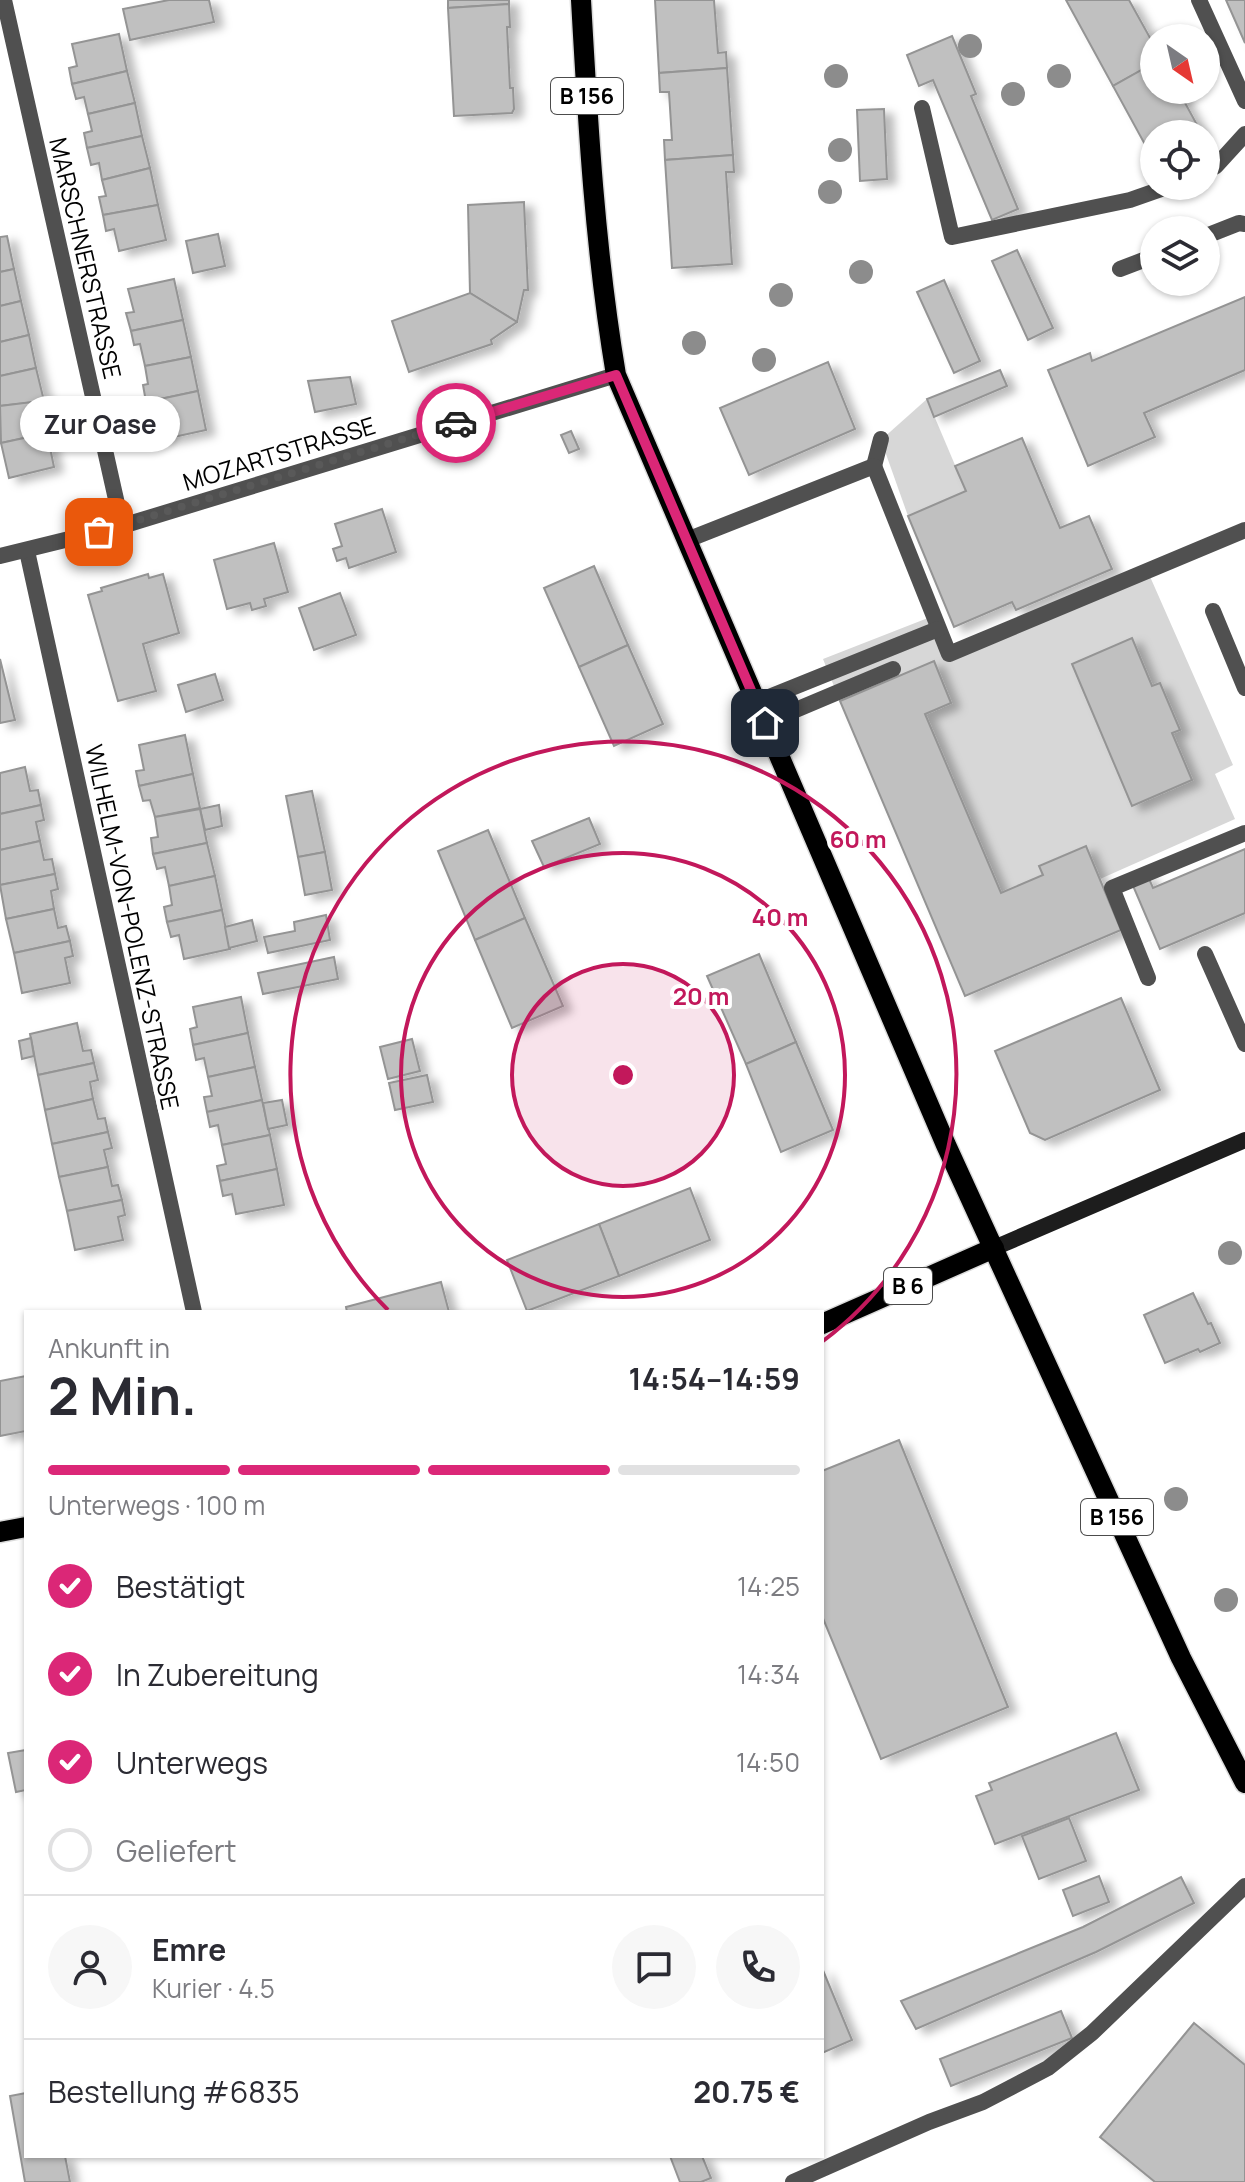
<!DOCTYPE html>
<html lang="de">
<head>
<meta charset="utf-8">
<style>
  body { margin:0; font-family:Manrope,sans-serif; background:#f7f7f7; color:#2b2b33; height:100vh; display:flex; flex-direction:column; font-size:30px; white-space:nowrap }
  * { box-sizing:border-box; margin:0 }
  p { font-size:26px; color:#7c7c81 }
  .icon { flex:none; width:44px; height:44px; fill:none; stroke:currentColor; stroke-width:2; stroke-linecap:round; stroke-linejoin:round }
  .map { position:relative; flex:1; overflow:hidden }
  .panel { position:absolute; left:24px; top:1310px; width:800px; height:848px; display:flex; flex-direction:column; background:#fff; border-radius:0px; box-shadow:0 2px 6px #0004 }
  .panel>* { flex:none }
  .needle { width:52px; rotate:146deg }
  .fabs { position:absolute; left:1140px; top:24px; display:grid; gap:16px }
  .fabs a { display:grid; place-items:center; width:80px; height:80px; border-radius:50%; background:#fff; box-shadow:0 2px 6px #0004; font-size:40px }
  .pin { position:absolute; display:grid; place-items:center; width:68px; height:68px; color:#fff; margin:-34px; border-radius:16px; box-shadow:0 4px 12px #0006 }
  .courier { position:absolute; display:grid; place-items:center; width:80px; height:80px; margin:-40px; border:6px solid #db2777; border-radius:50%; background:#fff; color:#222; box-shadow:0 2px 10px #0007 }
  .bubble { position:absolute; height:56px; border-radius:28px; background:#fff; box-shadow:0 2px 6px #0004; font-size:26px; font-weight:700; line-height:56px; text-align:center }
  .headline em { font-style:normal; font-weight:700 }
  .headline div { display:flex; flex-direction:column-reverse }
  .headline { display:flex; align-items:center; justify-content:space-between; height:136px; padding:0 24px }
  h1 { font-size:52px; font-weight:700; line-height:60px }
  .bar { display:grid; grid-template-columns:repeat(4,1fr); gap:12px 8px; align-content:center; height:96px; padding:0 24px }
  .bar i { height:10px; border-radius:6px; background:#e1e1e2 }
  .bar .active { background:#db2777 }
  .bar p { grid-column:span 4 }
  .line { display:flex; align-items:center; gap:20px; padding:0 24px; border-top:2px solid #e1e1e2 }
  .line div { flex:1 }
  .round { display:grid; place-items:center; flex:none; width:84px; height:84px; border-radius:42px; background:#f7f7f7 }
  ol { padding:0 24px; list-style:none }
  li { display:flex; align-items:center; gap:24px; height:88px }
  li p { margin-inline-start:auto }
  li .icon { padding:8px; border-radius:50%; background:#db2777; color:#fff; stroke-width:4 }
  li:last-child { color:#7c7c81 }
  li i { width:44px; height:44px; border:4px solid #e1e1e2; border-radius:50% }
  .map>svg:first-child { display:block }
  .green { fill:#d7d7d7 }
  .building { fill:#c0c0c0; stroke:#949494; stroke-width:2; filter:url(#shadow) }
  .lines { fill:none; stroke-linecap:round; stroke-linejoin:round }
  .primary-casing { stroke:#dbdbdb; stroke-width:23 }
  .service { stroke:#505050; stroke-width:16 }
  .minor { stroke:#505050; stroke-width:16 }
  .secondary { stroke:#1d1d1d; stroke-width:16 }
  .primary { stroke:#000; stroke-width:20 }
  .tree { fill:#8c8c8c }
  .done { stroke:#595959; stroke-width:8; stroke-dasharray:0 14.4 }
  .route { stroke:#db2777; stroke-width:10 }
  .ring { fill:none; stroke:#c2185b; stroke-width:4 }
  .labels { text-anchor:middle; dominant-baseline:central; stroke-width:8; stroke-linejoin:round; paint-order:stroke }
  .shield { fill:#fff; stroke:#4c4c4c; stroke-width:2 }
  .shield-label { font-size:22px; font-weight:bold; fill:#000 }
  .street-label { font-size:24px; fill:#000; stroke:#fff }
  .centre { fill:#c2185b; stroke:#fff; stroke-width:4 }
  .ring-label { font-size:24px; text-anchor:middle; font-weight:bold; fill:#c2185b; stroke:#fff; stroke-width:8; stroke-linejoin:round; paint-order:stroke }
</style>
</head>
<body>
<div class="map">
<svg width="1245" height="2182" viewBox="0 0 1245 2182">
  <defs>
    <filter id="shadow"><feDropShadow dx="9" dy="5" stdDeviation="4" flood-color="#0004"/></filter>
  </defs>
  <rect width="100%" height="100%" fill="#fff"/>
  <g class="green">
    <polygon points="927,399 966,491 908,516 881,440"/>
    <polygon points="1148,572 1233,765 1215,774 1235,819 1100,879 1085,846 1040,865 1043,875 1001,893 925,714 951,703 934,662 840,701 823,659 933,616 949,653"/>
  </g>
  <g class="building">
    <polygon points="169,0 209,0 214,22 130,40 123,9"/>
    <polygon points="448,0 509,0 509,4 448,8"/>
    <polygon points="655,0 714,0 718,53 726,52 727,68 659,73"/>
    <polygon points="1066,0 1129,0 1154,45 1154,63 1113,86"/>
    <polygon points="1226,0 1245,0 1245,43"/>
    <polygon points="509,4 510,27 507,27 510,88 513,88 514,109 512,113 454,116 448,8"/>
    <polygon points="119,34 127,71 72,84 69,68 77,66 72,44"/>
    <polygon points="952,36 976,94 971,96 1018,209 992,220 933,80 919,86 907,55"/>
    <polygon points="1154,63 1154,90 1178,90 1202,134 1154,134 1154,161 1113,86"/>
    <polygon points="727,68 733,155 665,160 664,140 672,140 669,92 660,92 659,73"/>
    <polygon points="127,71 135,103 88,114 84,97 76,99 72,84"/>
    <polygon points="135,103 142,136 87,148 84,133 92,131 88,114"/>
    <polygon points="884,109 887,179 860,181 857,110"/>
    <polygon points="142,136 150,168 102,180 99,163 91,165 87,148"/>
    <polygon points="733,155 734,172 726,172 732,264 672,268 665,160"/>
    <polygon points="150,168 158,205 103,215 99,197 106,196 102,180"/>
    <polygon points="524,202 528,290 524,290 517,322 470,293 468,205"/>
    <polygon points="158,205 166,240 119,251 114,229 106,231 103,215"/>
    <polygon points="218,234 225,266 193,273 186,241"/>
    <polygon points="7,236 14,269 0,272 0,237"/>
    <polygon points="1017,250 1053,328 1028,340 992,261"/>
    <polygon points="14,269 21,301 0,306 0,272"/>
    <polygon points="174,279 183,320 131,331 126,313 134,312 128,289"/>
    <polygon points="944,280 980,361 954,373 917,292"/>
    <polygon points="470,293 517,322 491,340 492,344 409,372 392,321"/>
    <polygon points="1245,297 1245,370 1144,413 1155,437 1088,466 1048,370 1090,353 1092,361"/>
    <polygon points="21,301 29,335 0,342 0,306"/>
    <polygon points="183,320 191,357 145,366 140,344 134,345 131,331"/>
    <polygon points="29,335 36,368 0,376 0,342"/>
    <polygon points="191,357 198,391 146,402 143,385 148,384 145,366"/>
    <polygon points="828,362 855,429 749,475 720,408"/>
    <polygon points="36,368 44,401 0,406 0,376"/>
    <polygon points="1000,370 1007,386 934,417 927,399"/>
    <polygon points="350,377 356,404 315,412 308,381"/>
    <polygon points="198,391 206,430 160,440 156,418 150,420 146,402"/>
    <polygon points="40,401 47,433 1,443 0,406"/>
    <polygon points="571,431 579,449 569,453 561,435"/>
    <polygon points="47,433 54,467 9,478 1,443"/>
    <polygon points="1022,438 1060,528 1089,516 1112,569 1016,610 1012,602 954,627 908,516 966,491 955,466"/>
    <polygon points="382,509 396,552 349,568 346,558 337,561 333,549 342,546 335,524"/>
    <polygon points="274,543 288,592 264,599 266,606 252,610 250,603 227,609 214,560"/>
    <polygon points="594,566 628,645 579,667 544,588"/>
    <polygon points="148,574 149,578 163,574 179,633 143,644 156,691 118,701 88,595 102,591 101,588"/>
    <polygon points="340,593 356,635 314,650 299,608"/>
    <polygon points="1132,638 1152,686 1160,683 1180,730 1172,733 1192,780 1132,806 1072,664"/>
    <polygon points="628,645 663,724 614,746 579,667"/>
    <polygon points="0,659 15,720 0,723"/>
    <polygon points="934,661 951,703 925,714 1001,893 1043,875 1039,866 1086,846 1121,930 965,996 840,701"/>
    <polygon points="215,674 223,700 186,712 178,685"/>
    <polygon points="185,735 193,774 139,786 136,771 144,770 139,745"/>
    <polygon points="25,767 30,791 38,790 41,805 0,814 0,773"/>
    <polygon points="193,774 200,808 155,817 150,800 143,801 139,786"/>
    <polygon points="312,791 325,852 298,857 286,796"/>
    <polygon points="41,805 44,820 36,822 40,841 0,850 0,814"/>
    <polygon points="219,805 222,826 205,830 200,809"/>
    <polygon points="200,809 207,843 153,854 151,838 158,837 155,817"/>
    <polygon points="589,818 600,844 544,867 532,841"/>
    <polygon points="488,830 525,918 475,940 438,851"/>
    <polygon points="40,841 44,860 52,859 55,874 0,885 0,850"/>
    <polygon points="207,843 215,876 169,886 165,867 157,869 153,854"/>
    <polygon points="1245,849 1245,913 1160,949 1131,881 1147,874 1153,888"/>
    <polygon points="325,852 332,890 305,895 298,857"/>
    <polygon points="55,874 58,889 51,891 54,909 6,919 0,885"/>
    <polygon points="215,876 222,910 167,922 164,907 172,905 169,886"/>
    <polygon points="54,909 58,928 66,926 70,941 14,953 6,919"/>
    <polygon points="222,910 230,949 184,959 179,935 171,937 167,922"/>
    <polygon points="326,915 330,940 268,953 264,937 295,931 294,922"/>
    <polygon points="525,918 563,1006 512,1028 475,940"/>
    <polygon points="252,920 257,941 229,948 225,927"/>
    <polygon points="70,941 73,956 65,958 70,983 22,993 14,953"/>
    <polygon points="759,954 796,1042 746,1064 707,976"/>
    <polygon points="334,957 338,979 263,994 258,973"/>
    <polygon points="241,997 248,1033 193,1045 190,1029 197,1027 193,1007"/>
    <polygon points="1121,998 1160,1090 1045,1140 1030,1133 995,1051"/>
    <polygon points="77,1023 83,1051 91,1050 94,1063 38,1075 30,1034"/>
    <polygon points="248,1033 255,1067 208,1077 204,1058 196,1060 193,1045"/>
    <polygon points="31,1038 34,1056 22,1059 19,1041"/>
    <polygon points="412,1039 420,1071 388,1079 380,1047"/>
    <polygon points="796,1042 833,1130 781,1152 746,1064"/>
    <polygon points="94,1063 98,1080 90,1082 93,1099 45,1110 38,1075"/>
    <polygon points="255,1067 262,1100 207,1112 204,1097 212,1096 208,1077"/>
    <polygon points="427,1075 433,1102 395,1110 389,1083"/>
    <polygon points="93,1099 98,1119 105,1118 108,1132 52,1144 45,1110"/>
    <polygon points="262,1100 270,1135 222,1145 218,1125 210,1127 207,1112"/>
    <polygon points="282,1100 287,1125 268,1129 263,1103"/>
    <polygon points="108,1132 112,1148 104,1150 108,1167 59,1177 52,1144"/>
    <polygon points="270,1135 277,1169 220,1181 217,1166 226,1164 222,1145"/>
    <polygon points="108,1167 112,1186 118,1185 122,1200 67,1211 59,1177"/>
    <polygon points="277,1169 284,1205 236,1214 232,1194 223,1196 220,1181"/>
    <polygon points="690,1188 710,1240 619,1276 599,1224"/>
    <polygon points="122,1200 125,1215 118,1217 123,1240 75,1250 67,1211"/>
    <polygon points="599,1224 619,1276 527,1311 507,1260"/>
    <polygon points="441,1282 449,1312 347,1312 346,1307"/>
    <polygon points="1193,1293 1208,1324 1211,1323 1220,1343 1200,1352 1198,1349 1165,1363 1144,1315"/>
    <polygon points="26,1376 26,1431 0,1436 0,1381"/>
    <polygon points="899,1440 1008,1707 881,1759 822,1616 822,1471"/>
    <polygon points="1116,1733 1139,1790 995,1844 976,1796 992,1790 989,1783"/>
    <polygon points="26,1750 26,1790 16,1792 8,1753"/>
    <polygon points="1069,1818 1086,1861 1039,1879 1022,1836"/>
    <polygon points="1099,1876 1109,1902 1073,1916 1063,1890"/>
    <polygon points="1181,1877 1194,1903 1096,1952 916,2029 901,2001 1083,1927"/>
    <polygon points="822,1968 852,2040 822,2053"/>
    <polygon points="1061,2011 1072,2038 951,2086 940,2059"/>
    <polygon points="1194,2023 1245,2065 1245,2182 1155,2182 1100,2137"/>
    <polygon points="26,2093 26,2156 65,2156 70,2182 25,2182 10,2096"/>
    <polygon points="670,2156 702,2156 711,2178 701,2182 680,2182"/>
  </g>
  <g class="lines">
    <defs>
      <g id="primary">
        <path d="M581,0c7,126 14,250 35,375l330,770 235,513 64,125"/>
        <polyline points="822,1324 994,1248"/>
        <polyline points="0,1532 26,1527"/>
      </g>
    </defs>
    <use href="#primary" class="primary-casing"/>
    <g class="service">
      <polyline points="1199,0 1245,101"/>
      <polyline points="922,108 952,237 1130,200 1170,186"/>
      <polyline points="1206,171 1216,166 1245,134"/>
      <polyline points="1206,236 1239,223 1245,224"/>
      <polyline points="1120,269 1154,256"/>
      <polyline points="874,466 881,439"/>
      <polyline points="687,540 874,466 949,654 1245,530"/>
      <polyline points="1213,611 1245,688"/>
      <polyline points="757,702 938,629"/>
      <polyline points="765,723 893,669"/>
      <polyline points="1205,954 1245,1044"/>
      <polyline points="1148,978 1112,888 1245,833"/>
      <polyline points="793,2182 929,2122 983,2102 1048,2068 1092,2033 1245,1886"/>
    </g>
    <g class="minor">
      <polyline points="4,0 122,526"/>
      <polyline points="27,551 194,1312"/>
      <polyline points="0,556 122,526 616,375"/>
    </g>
    <polyline class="secondary" points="994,1248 1245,1140"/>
    <use href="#primary" class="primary"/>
  </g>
  <g class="tree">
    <circle cx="970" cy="46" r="12"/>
    <circle cx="836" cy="76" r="12"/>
    <circle cx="1059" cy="76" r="12"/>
    <circle cx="1013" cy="94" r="12"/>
    <circle cx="840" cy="150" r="12"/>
    <circle cx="830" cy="192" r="12"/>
    <circle cx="861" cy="272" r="12"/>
    <circle cx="781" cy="295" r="12"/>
    <circle cx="694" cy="343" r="12"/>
    <circle cx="764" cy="360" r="12"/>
    <circle cx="1230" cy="1253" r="12"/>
    <circle cx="1176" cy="1499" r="12"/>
    <circle cx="1226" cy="1600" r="12"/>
  </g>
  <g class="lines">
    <polyline class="done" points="99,532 456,423"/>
    <polyline class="route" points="456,423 616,375 765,723"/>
  </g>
  <circle cx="623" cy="1075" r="111" fill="#c2185b" fill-opacity=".12"/>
  <g class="ring">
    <circle cx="623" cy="1075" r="111"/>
    <circle cx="623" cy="1075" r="222"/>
    <path d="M388 1310A333 333 0 1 1 823 1341"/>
  </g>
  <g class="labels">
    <g class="shield">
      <rect x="551" y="78" width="72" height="36" rx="6"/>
      <rect x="884" y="1268" width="48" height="36" rx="6"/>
      <rect x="1081" y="1499" width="72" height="36" rx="6"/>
    </g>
    <g class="shield-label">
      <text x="587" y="96">B 156</text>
      <text x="908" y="1286">B 6</text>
      <text x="1117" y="1517">B 156</text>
    </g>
    <g class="street-label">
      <text transform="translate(86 258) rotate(77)">MARSCHNERSTRASSE</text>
      <text transform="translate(279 453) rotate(-17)">MOZARTSTRASSE</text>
      <text transform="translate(133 927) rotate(78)">WILHELM-VON-POLENZ-STRASSE</text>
    </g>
  </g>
  <circle cx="623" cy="1075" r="12" class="centre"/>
  <g class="ring-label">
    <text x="858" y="848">60 m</text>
    <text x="780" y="926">40 m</text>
    <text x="701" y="1005">20 m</text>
  </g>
</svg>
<div class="fabs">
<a><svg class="needle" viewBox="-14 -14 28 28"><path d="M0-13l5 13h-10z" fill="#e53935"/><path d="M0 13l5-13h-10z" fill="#7c7c81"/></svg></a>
<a><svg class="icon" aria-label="locate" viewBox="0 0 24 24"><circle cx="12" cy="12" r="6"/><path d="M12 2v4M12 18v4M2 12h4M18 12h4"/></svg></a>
<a><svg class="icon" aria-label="layers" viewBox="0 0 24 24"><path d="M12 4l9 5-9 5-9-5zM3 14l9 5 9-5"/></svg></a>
</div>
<div class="pin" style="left:99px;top:532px;background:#ea580c"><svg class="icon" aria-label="bag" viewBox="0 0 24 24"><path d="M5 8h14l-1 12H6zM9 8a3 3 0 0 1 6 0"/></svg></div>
<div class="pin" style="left:765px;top:723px;background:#1f2937"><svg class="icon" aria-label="home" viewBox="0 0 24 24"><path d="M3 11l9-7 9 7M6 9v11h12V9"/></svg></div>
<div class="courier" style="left:456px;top:423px"><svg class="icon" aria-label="car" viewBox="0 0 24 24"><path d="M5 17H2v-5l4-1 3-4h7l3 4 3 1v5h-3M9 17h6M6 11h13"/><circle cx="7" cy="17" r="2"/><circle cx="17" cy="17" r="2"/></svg></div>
<div class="bubble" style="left:20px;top:396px;width:160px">Zur Oase</div>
<section class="panel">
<div class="headline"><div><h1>2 Min.</h1><p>Ankunft in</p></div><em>14:54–14:59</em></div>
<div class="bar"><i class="active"></i><i class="active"></i><i class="active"></i><i></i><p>Unterwegs · 100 m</p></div>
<ol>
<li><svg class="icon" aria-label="check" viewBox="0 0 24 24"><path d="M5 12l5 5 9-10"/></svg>Bestätigt<p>14:25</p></li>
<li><svg class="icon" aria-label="check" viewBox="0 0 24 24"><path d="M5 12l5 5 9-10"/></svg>In Zubereitung<p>14:34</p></li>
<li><svg class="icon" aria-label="check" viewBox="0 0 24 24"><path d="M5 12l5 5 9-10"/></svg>Unterwegs<p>14:50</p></li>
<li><i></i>Geliefert</li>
</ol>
<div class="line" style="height:144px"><a class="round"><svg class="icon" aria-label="person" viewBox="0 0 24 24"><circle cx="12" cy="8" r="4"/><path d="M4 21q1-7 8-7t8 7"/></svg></a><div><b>Emre</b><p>Kurier · 4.5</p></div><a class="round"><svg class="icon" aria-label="chat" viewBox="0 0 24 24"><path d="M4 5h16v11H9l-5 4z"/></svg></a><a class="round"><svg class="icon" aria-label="phone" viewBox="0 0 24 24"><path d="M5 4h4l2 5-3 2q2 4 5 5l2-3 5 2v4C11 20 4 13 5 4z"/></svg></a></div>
<div class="line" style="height:104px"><div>Bestellung #6835</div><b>20.75 €</b></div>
</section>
</div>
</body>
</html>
